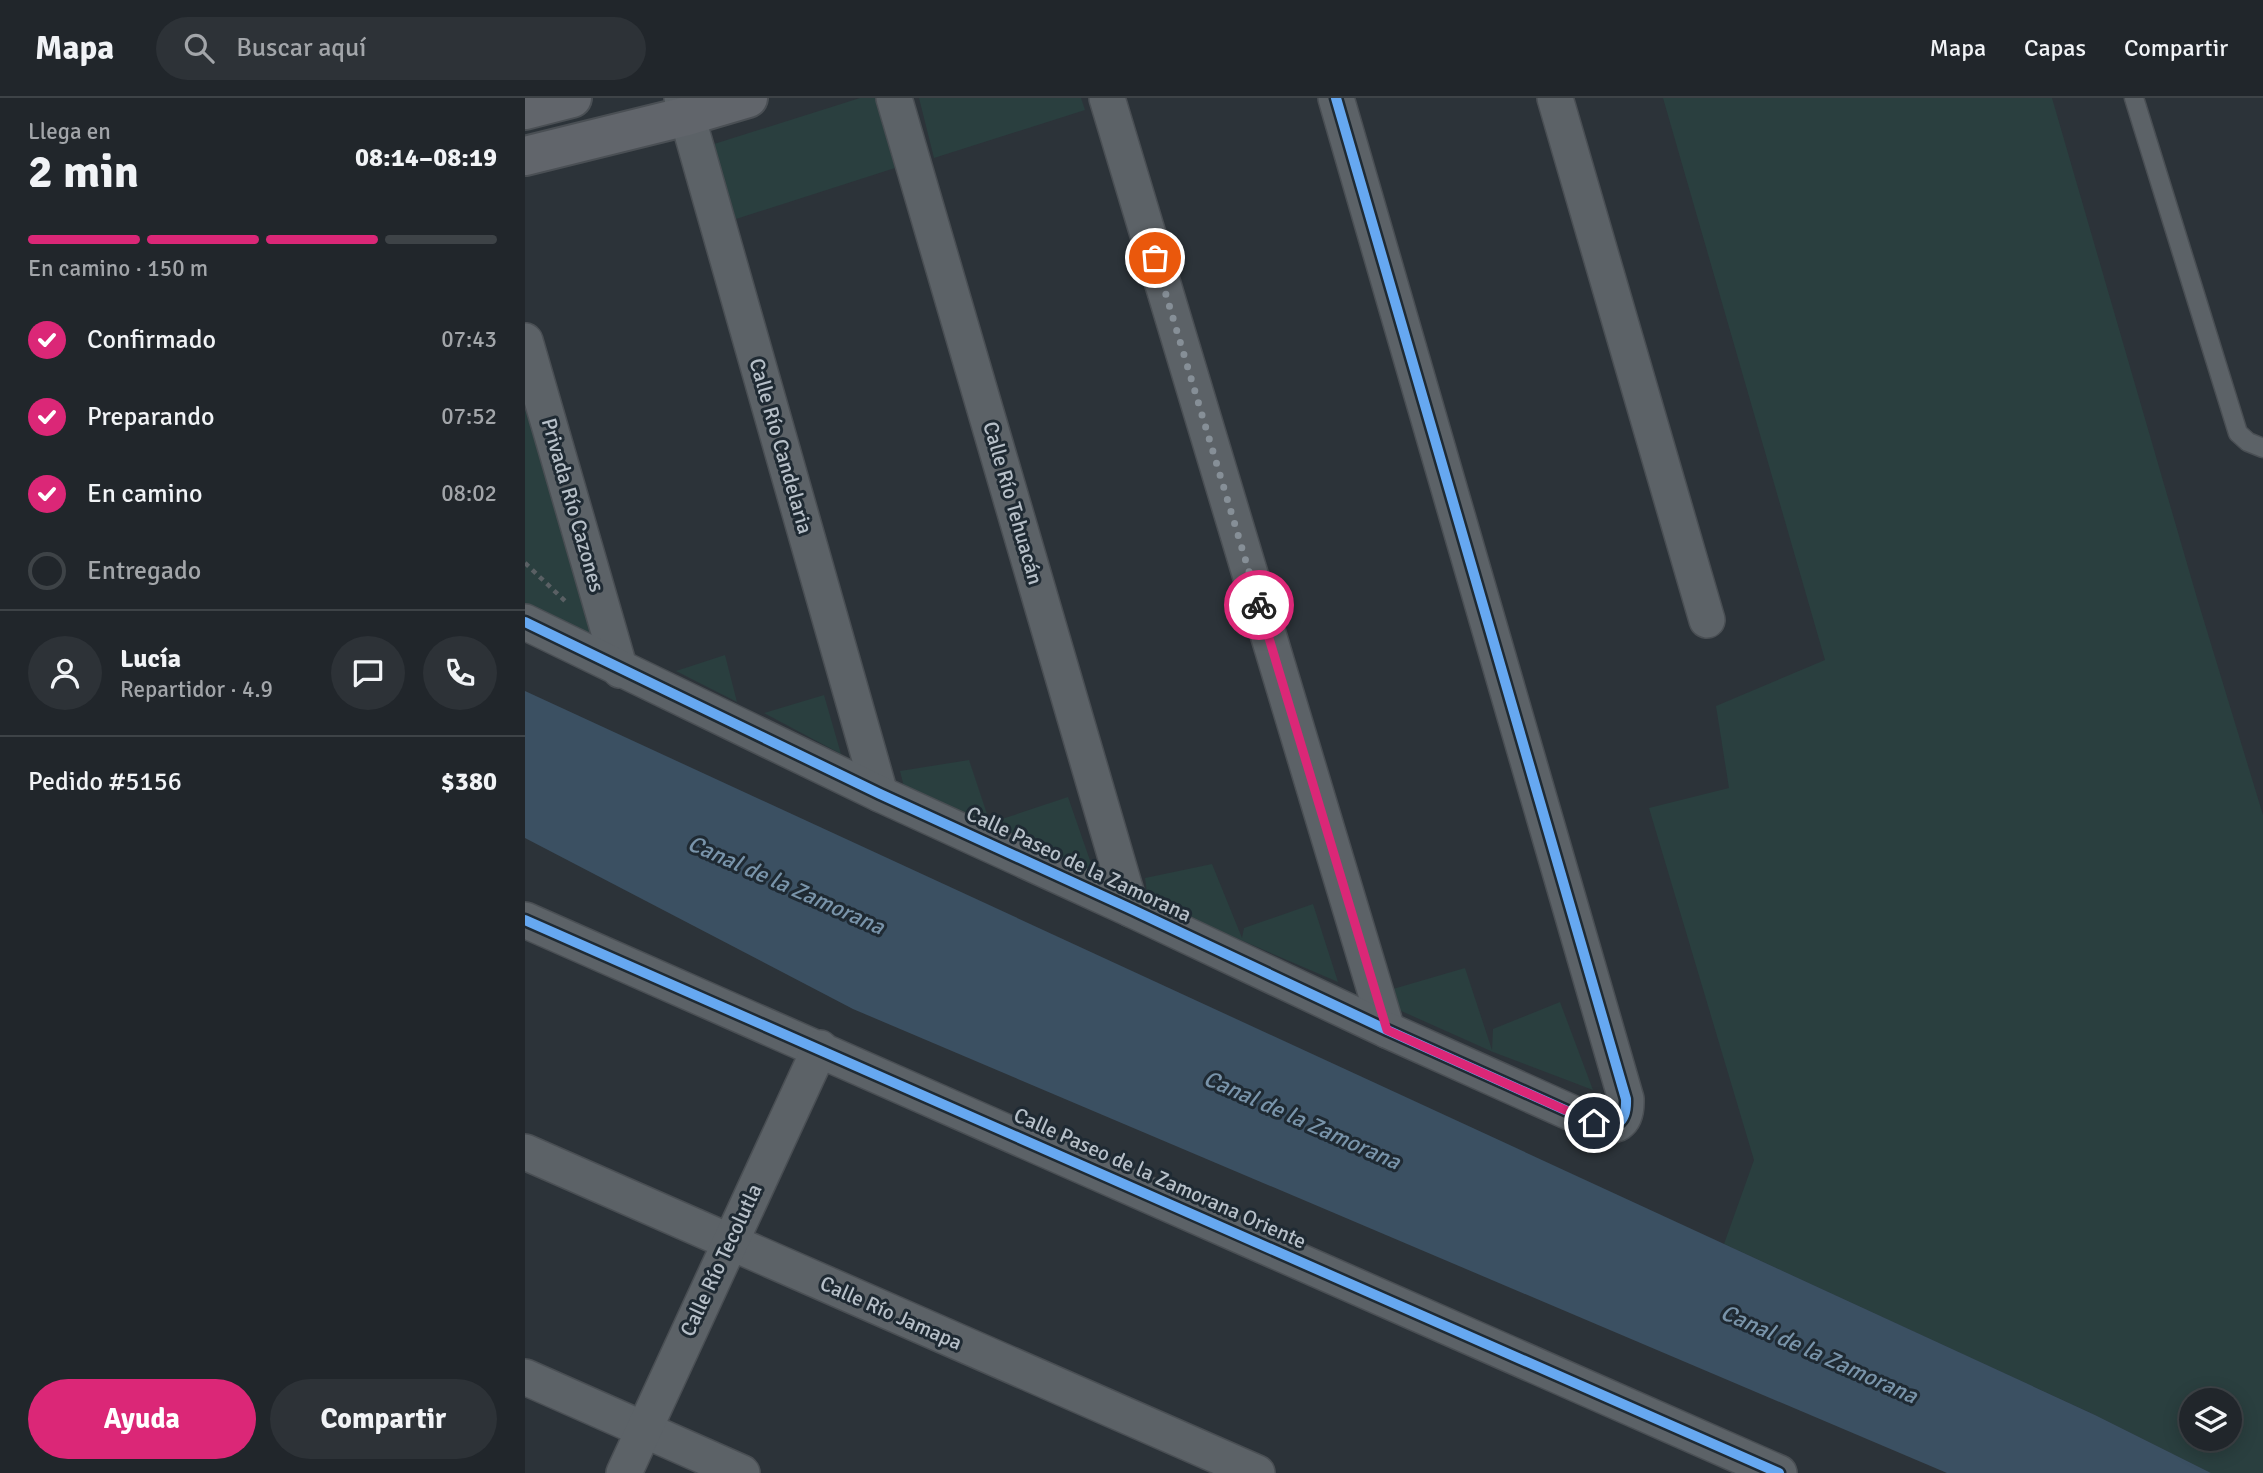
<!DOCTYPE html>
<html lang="es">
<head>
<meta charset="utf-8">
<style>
  body { margin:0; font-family:Signika,sans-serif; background:#2d3237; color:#f1f3f6; height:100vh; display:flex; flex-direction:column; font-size:26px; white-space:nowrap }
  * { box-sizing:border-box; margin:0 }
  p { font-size:23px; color:#a2a5a9 }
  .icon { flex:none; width:38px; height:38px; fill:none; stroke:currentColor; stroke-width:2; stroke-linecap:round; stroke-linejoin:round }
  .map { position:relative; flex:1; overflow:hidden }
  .sheet { display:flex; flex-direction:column; background:#21262b; width:525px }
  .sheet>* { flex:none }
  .controls { position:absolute; left:1654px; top:1290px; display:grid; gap:14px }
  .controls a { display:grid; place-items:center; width:63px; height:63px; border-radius:50%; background:#21262b; box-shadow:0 4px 18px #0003,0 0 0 2px #3e4347; font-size:35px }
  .pin { position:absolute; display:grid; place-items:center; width:60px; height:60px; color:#fff; margin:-30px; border:4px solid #fff; border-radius:50%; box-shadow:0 2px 7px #0007 }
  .courier { position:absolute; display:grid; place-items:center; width:70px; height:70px; margin:-35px; border:5px solid #db2777; border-radius:50%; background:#fff; color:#222; box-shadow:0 2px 9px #0007 }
  .head em { font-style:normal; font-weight:800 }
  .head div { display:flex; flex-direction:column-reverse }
  .head { display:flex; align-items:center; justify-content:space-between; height:119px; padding:0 28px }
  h1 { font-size:46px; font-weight:800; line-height:52px }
  .bar { display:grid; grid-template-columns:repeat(4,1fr); gap:10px 7px; align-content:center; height:84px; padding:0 28px }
  .bar i { height:9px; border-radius:5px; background:#3e4347 }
  .bar .active { background:#db2777 }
  .bar p { grid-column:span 4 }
  .line { display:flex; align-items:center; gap:18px; padding:0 28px; border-top:2px solid #3e4347 }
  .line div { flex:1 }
  .round { display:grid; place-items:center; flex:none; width:74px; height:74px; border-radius:37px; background:#2d3237 }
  ol { padding:0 28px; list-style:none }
  li { display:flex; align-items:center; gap:21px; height:77px }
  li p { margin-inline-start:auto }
  li .icon { padding:7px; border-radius:50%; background:#db2777; color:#fff; stroke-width:4 }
  li:last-child { color:#a2a5a9 }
  li i { width:38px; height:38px; border:4px solid #3e4347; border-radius:50% }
  .button { display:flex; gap:14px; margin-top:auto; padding:14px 28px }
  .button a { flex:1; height:80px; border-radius:42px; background:#db2777; color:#fff; font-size:28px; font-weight:800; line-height:80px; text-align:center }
  .button a+a { background:#2d3237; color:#f1f3f6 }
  header { display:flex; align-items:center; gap:42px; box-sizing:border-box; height:98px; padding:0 35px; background:#21262b; border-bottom:2px solid #3e4347 }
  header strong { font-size:33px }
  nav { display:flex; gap:38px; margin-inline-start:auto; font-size:24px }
  .search { width:490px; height:63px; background:#2d3237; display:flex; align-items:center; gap:18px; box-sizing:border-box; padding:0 24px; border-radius:38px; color:#a2a5a9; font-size:26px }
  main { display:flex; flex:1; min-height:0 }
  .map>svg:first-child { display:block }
  .green { fill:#2a3f3f; fill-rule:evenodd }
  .water { fill:#3b5062 }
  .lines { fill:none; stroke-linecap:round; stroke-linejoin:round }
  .lane-casing { stroke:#4a4f54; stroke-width:21 }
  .street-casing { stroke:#4a4f54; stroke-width:38 }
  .secondary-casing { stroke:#4a4f54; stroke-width:42 }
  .path { stroke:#5a6064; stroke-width:4.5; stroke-dasharray:5 5; stroke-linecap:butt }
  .lane { stroke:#5c6267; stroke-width:18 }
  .street { stroke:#5c6267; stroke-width:35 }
  .secondary { stroke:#61656b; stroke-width:38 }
  .cycleway-casing { stroke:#1f2a33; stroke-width:15 }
  .cycleway { stroke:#66a8f1; stroke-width:10 }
  .done { stroke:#868f97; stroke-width:7; stroke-dasharray:0 12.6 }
  .route { stroke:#db2777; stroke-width:9 }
  .labels { text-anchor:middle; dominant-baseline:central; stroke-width:6; stroke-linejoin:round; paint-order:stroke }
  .street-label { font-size:21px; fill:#b7c0c9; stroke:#1f2a33 }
  .water-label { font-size:23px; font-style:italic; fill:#7994aa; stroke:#1f2a33 }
</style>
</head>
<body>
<header>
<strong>Mapa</strong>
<div class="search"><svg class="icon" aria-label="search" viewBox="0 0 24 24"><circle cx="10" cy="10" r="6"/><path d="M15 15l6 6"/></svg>Buscar aquí</div>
<nav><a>Mapa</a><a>Capas</a><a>Compartir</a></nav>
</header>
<main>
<section class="sheet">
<div class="head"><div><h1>2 min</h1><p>Llega en</p></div><em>08:14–08:19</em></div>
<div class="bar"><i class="active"></i><i class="active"></i><i class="active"></i><i></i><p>En camino · 150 m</p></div>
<ol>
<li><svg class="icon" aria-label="check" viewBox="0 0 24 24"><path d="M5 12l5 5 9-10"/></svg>Confirmado<p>07:43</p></li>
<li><svg class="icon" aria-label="check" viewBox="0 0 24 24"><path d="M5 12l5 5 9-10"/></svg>Preparando<p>07:52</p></li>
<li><svg class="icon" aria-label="check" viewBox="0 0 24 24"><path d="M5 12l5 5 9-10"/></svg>En camino<p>08:02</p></li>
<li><i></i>Entregado</li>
</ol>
<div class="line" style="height:126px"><a class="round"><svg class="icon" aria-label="person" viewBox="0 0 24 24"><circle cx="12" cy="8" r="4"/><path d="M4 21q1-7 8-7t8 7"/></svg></a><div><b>Lucía</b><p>Repartidor · 4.9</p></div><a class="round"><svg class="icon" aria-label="chat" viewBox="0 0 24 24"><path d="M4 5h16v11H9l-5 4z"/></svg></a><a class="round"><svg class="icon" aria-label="phone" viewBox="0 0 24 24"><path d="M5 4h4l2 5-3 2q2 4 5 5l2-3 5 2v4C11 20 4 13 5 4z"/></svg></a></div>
<div class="line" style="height:91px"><div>Pedido #5156</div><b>$380</b></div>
<div class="button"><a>Ayuda</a><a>Compartir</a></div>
</section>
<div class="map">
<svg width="1738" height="1375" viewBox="0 0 1738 1375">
  <rect width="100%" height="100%" fill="#2c3339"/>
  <g class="green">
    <polygon points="335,0 350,0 370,70 211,121 186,47"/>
    <polygon points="394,0 556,0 560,12 409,60"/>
    <path d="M1138,0h389l145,500 66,217v658h-52l-116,-58 -371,-171 30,-84 -105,-352 80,-20 -13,-82 109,-46zM1666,1302h38v38h-38z"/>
    <polygon points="0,311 71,541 0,508"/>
    <polygon points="200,557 212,604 151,573"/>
    <polygon points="299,597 316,656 239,615"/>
    <polygon points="444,662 466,728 379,689 375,673"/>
    <polygon points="543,699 569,774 476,734 477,721"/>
    <polygon points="687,766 717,840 719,830 788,806 813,884 623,802 620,780"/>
    <polygon points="940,870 967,952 968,931 1035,904 1068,992 968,954 874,912 868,891"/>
  </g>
  <polygon class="water" points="0,593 1570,1317 1686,1375 1422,1375 328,911 0,740"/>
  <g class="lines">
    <defs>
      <polyline id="lane" points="1609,0 1713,335 1723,344 1738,350"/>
      <g id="street">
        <polyline points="157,0 355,696"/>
        <polyline points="369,0 606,811"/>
        <polyline points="582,0 862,932"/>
        <polyline points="1030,0 1182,522"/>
        <polyline points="0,243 95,572"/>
        <path d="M0,524l355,172 251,115 256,121 207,93c22,6 33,1 32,-24l-290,-1001"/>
        <polyline points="0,822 1254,1375"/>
        <polyline points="0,1054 732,1375"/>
        <polyline points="0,1279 217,1375"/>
        <polyline points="99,1375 295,950"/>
      </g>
      <g id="secondary">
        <polyline points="0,12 47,0"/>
        <polyline points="0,58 162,18 223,0"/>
      </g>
    </defs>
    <use href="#lane" class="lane-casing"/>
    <use href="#street" class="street-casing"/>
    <use href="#secondary" class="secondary-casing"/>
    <polyline class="path" points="0,465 40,503"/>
    <use href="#lane" class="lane"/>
    <use href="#street" class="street"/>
    <use href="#secondary" class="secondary"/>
    <defs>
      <g id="cycleway">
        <path d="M0,524l355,172 251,115 256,121 207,93c22,6 33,1 32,-24l-290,-1001"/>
        <polyline points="0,822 1254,1375"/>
      </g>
    </defs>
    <use href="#cycleway" class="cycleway-casing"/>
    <use href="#cycleway" class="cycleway"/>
  </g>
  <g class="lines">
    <polyline class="done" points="630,160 734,507"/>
    <polyline class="route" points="734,507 862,932 1069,1025"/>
  </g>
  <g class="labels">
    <g class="street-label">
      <text transform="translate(256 348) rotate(74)">Calle Río Candelaria</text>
      <text transform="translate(488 405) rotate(74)">Calle Río Tehuacán</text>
      <text transform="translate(48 407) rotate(74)">Privada Río Cazones</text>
      <text transform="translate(554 766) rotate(25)">Calle Paseo de la Zamorana</text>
      <text transform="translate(635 1080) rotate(24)">Calle Paseo de la Zamorana Oriente</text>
      <text transform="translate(196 1162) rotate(-65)">Calle Río Tecolutla</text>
      <text transform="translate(366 1215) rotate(24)">Calle Río Jamapa</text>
    </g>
    <g class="water-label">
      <text transform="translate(261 787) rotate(24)">Canal de la Zamorana</text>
      <text transform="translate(777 1022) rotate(24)">Canal de la Zamorana</text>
      <text transform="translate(1294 1256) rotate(24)">Canal de la Zamorana</text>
    </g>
  </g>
</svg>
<div class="controls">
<a><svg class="icon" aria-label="layers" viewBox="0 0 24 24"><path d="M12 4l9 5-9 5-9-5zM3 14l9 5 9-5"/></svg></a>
</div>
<div class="pin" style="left:630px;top:160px;background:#ea580c"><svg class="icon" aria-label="bag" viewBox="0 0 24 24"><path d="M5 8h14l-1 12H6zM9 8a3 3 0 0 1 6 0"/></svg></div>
<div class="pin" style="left:1069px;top:1025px;background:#1f2937"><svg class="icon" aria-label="home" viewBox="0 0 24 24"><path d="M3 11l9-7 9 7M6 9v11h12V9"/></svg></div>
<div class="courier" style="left:734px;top:507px"><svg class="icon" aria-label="bike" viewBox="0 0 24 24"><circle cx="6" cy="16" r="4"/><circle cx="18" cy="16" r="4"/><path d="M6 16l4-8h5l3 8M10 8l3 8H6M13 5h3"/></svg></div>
</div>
</main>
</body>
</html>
